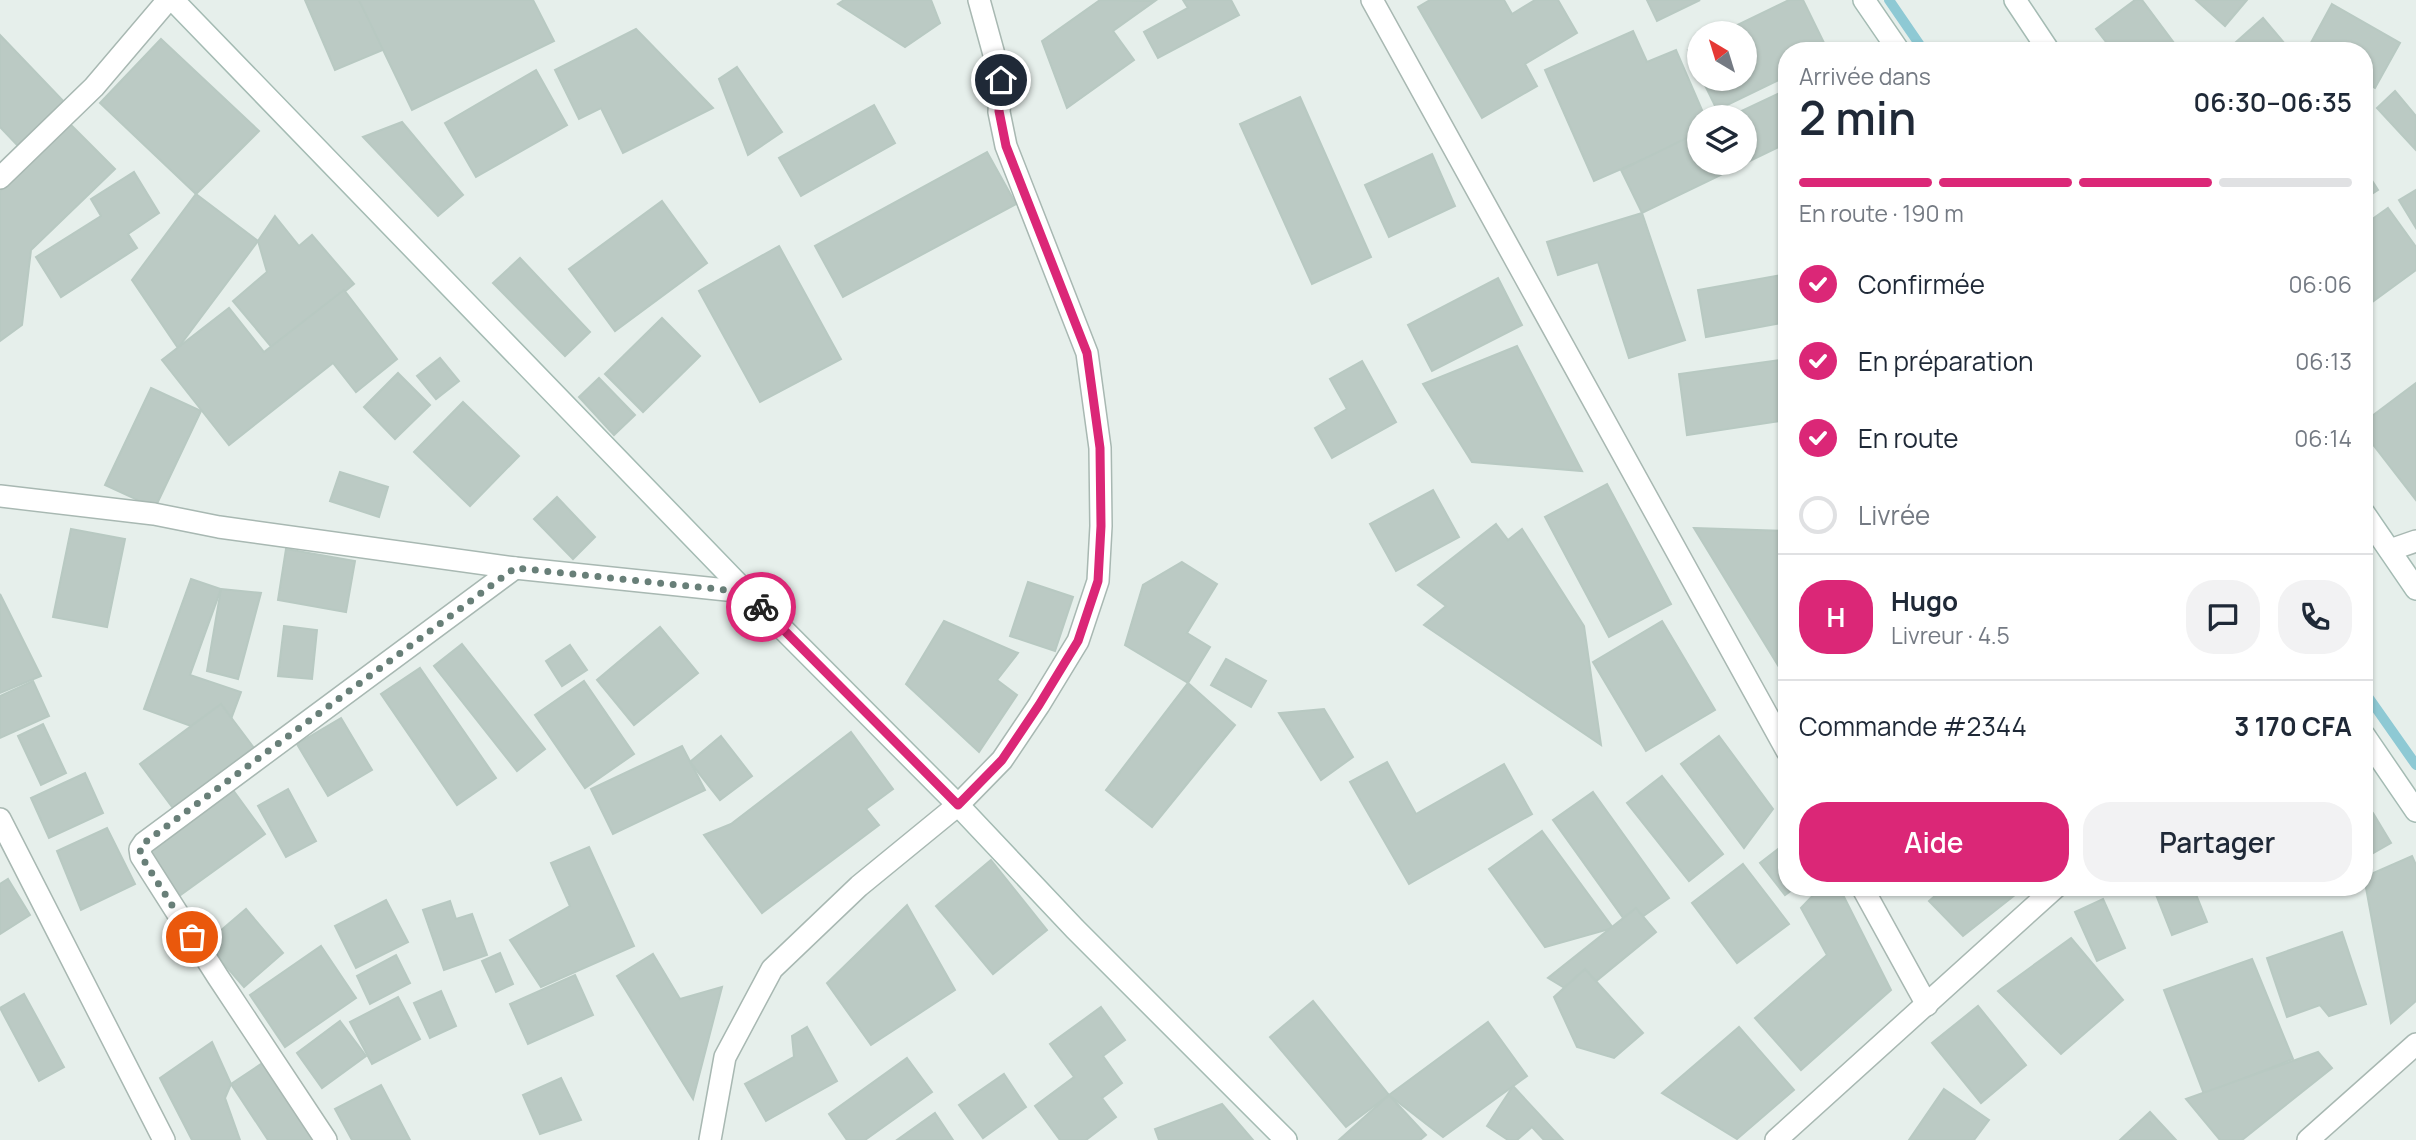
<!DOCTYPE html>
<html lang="fr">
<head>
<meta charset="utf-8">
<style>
  body { margin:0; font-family:Manrope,sans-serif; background:#f2f2f3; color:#1f2937; height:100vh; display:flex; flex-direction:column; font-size:26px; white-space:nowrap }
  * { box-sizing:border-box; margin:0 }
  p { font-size:23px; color:#747a83 }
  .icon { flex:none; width:38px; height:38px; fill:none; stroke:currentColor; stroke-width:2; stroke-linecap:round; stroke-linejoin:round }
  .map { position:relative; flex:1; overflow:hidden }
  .sheet { position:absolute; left:1778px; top:42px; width:595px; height:854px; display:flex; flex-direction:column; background:#fff; border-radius:28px; box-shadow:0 2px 5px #0004 }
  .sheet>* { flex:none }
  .needle { width:46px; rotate:322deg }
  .buttons { position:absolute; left:1687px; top:21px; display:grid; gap:14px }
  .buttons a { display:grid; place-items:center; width:70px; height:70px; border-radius:50%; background:#fff; box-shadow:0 2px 5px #0004; font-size:35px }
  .pin { position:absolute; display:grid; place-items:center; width:60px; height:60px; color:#fff; margin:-30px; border:4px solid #fff; border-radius:50%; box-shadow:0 2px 7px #0007 }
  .courier { position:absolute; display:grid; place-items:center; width:70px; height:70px; margin:-35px; border:5px solid #db2777; border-radius:50%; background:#fff; color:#222; box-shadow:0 2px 9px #0007 }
  .overview em { font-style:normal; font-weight:600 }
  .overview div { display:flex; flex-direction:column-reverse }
  .overview { display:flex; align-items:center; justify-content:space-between; height:119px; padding:0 21px }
  h1 { font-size:46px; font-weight:600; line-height:52px }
  .bar { display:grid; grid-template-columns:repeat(4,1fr); gap:10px 7px; align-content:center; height:84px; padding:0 21px }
  .bar i { height:9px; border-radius:5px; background:#e0e1e3 }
  .bar .on { background:#db2777 }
  .bar p { grid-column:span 4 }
  .line { display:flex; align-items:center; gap:18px; padding:0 21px; border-top:2px solid #e0e1e3 }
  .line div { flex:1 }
  .round { display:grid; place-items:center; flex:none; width:74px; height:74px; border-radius:28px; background:#f2f2f3 }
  ol { padding:0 21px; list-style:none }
  li { display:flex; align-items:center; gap:21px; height:77px }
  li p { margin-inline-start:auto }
  li .icon { padding:7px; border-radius:50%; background:#db2777; color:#fff; stroke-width:4 }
  li:last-child { color:#747a83 }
  li i { width:38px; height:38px; border:4px solid #e0e1e3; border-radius:50% }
  .cta { display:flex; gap:14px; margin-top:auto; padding:14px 21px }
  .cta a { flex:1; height:80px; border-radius:28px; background:#db2777; color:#fff; font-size:28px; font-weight:600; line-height:80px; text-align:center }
  .cta a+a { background:#f2f2f3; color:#1f2937 }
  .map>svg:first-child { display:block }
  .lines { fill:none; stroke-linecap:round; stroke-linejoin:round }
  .stream { stroke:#8ec9d4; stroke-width:10 }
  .building { fill:#bbcac4; stroke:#b8c9c2; stroke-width:2 }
  .street-casing { stroke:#a8b8b2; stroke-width:24 }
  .secondary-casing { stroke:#a4bbb3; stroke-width:24 }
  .street { stroke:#fff; stroke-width:21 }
  .secondary { stroke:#fff; stroke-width:21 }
  .done { stroke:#687f78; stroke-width:7; stroke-dasharray:0 12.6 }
  .route { stroke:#db2777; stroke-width:9 }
</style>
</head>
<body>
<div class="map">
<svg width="2416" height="1140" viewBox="0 0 2416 1140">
  <rect width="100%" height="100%" fill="#e6efeb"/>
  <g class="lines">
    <g class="stream">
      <polyline points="1889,0 1924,51"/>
      <polyline points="2364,691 2416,765"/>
    </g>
  </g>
  <g class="building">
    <polygon points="305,0 359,0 385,49 335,70"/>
    <polygon points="359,0 533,0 554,41 412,110"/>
    <polygon points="844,0 931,0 940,23 905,47 838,4"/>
    <polygon points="1100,0 1155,1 1113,31 1134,60 1067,108 1042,41"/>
    <polygon points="1183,0 1231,0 1239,15 1158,58 1144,32 1188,8"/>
    <polygon points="1430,0 1504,0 1512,14 1535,0 1558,0 1577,33 1525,64 1537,86 1482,118 1418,7"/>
    <polygon points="1647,0 1700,0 1657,21"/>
    <polygon points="1789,0 1803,0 1828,51 1787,51 1787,76 1717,110 1702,79 1745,79 1745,33 1721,33"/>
    <polygon points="2135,0 2142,0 2180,51 2113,51 2096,29"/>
    <polygon points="2196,0 2247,0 2225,26"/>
    <polygon points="2332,4 2400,43 2375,88 2364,82 2364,51 2307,50"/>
    <polygon points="2263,18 2291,51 2226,51"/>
    <polygon points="636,29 713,108 623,153 601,108 579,119 555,70"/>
    <polygon points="1633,31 1647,62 1676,50 1705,117 1699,117 1699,135 1594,181 1545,70"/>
    <polygon points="0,35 67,105 21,149 0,127"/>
    <polygon points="161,39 259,131 196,194 100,103"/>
    <polygon points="1699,44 1699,73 1688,50"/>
    <polygon points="737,67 782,132 748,155 719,79"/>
    <polygon points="536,70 567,125 476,177 445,123"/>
    <polygon points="2395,91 2416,116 2415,149 2377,108"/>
    <polygon points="1782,92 1787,103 1787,143 1642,213 1621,170 1699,132 1699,163 1745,163 1745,117 1729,117"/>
    <polygon points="1300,97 1371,257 1312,284 1240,124"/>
    <polygon points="874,105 895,143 801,196 779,158"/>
    <polygon points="402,122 463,195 438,216 363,137"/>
    <polygon points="69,123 115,169 31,250 22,325 0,341 0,191"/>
    <polygon points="987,152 1016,204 843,297 815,246"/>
    <polygon points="1432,154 1455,206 1389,237 1365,185"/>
    <polygon points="2364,168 2378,190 2364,199"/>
    <polygon points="134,172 159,213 128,234 137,248 61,297 36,257 101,216 91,199"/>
    <polygon points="2416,190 2416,228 2399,200"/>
    <polygon points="196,194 258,241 178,348 132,280"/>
    <polygon points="662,201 707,263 615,331 569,269"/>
    <polygon points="2388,208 2416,247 2416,270 2364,308 2364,225"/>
    <polygon points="1642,213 1685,340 1629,358 1598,262 1558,275 1547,242"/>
    <polygon points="275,216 299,246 312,235 354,284 274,350 233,301 267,272 258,241"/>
    <polygon points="779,246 841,359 760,402 699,291"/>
    <polygon points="520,258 590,332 565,356 493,283"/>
    <polygon points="1787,274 1787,322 1706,337 1698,290"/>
    <polygon points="1498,278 1522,325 1432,371 1408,325"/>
    <polygon points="344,290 397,359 356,392 333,363 229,445 162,360 229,308 264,352"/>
    <polygon points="662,318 700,356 643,412 605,374"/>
    <polygon points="1517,346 1582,471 1472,462 1423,384"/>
    <polygon points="440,358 459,381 436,399 417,376"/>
    <polygon points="1787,359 1787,420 1687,435 1679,374"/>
    <polygon points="1362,361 1396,422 1332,458 1315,428 1347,409 1330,379"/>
    <polygon points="398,373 430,405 395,439 364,407"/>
    <polygon points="599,378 635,415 614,435 579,397"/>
    <polygon points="2416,383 2416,500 2364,433 2364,422"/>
    <polygon points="151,388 201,411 155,508 105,485"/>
    <polygon points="463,402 519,456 470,506 414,452"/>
    <polygon points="340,472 388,487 379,517 330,501"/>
    <polygon points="1607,484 1671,604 1609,637 1545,517"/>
    <polygon points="1433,490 1459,537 1396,571 1370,524"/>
    <polygon points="557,497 595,537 573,559 534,519"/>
    <polygon points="1496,524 1508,540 1522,529 1584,626 1601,745 1424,625 1446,606 1418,585"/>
    <polygon points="1694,528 1787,531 1787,680"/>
    <polygon points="71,529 125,539 107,627 53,617"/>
    <polygon points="286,549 355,561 346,612 278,600"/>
    <polygon points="1182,562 1217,584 1187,633 1210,647 1188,683 1125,645 1143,585"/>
    <polygon points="191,579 221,589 190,675 241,692 224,738 144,709"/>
    <polygon points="1028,582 1073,597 1055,651 1010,636"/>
    <polygon points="221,589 261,593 238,679 207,671"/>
    <polygon points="0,594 41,676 0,693"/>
    <polygon points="944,621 1018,653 997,680 1017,695 979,752 906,684"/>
    <polygon points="1662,621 1715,710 1646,751 1593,662"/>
    <polygon points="284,626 317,630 312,679 278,676"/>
    <polygon points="660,627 698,673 634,725 597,680"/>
    <polygon points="462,644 545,749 517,771 434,666"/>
    <polygon points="570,645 587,670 562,686 546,661"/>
    <polygon points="1226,659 1266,681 1251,707 1211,685"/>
    <polygon points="420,668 496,778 457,805 381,694"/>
    <polygon points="33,681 49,716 0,738 0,696"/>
    <polygon points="584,681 634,754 585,788 535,715"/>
    <polygon points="1188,683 1235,725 1152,827 1106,790"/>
    <polygon points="221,704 254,748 173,808 140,764"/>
    <polygon points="1324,709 1353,757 1321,780 1279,713"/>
    <polygon points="341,718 372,770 328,796 297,744"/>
    <polygon points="43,724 66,773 41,785 18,736"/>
    <polygon points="851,732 893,789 866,809 879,825 762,913 704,835 731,824"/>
    <polygon points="721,736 752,776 720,800 690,762"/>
    <polygon points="1719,736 1773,809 1744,848 1681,764"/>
    <polygon points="682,746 705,790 613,834 591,789"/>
    <polygon points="1387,762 1416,814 1504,764 1532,814 1409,884 1350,782"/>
    <polygon points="85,773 103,813 49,838 31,798"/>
    <polygon points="1662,776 1723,854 1689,881 1627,803"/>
    <polygon points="288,789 316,841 286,857 258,806"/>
    <polygon points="233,790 265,834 179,896 148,853"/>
    <polygon points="1593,792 1669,898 1629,926 1553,820"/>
    <polygon points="2373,813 2391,843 2370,855 2364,844 2364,818"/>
    <polygon points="107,828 135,884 81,910 57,851"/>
    <polygon points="1542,831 1613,928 1545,947 1489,869"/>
    <polygon points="1787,842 1787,887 1796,887 1785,895 1760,863"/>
    <polygon points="589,847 634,946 541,987 510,940 570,906 551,863"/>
    <polygon points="2412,856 2416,865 2416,1001 2391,1023 2364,877"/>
    <polygon points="991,860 1047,930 993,974 936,906"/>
    <polygon points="1743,864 1789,924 1737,963 1692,903"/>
    <polygon points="8,879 30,915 0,934 0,884"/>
    <polygon points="1821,887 1839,887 1891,990 1801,1070 1755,1018 1827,955 1801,908"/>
    <polygon points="1945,887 2025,887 1963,936 1929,901"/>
    <polygon points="2153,887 2193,887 2207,922 2172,935"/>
    <polygon points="2103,899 2125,948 2097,961 2075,912"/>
    <polygon points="386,900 408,942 356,968 335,926"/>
    <polygon points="450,901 456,919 472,914 487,955 444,970 423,910"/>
    <polygon points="907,905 955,990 871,1045 827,983"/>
    <polygon points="1636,908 1656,932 1578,996 1548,978"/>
    <polygon points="246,909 283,953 244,987 206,943"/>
    <polygon points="2342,932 2366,1004 2329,1016 2320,1005 2287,1017 2267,958"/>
    <polygon points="2071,938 2123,1000 2061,1054 1998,991"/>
    <polygon points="321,946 356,998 285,1047 250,995"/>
    <polygon points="500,953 513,984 496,992 482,961"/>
    <polygon points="653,954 680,999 722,987 693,1099 617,976"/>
    <polygon points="396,955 410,983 370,1004 357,976"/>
    <polygon points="2252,959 2293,1059 2204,1094 2164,990"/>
    <polygon points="1585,969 1643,1033 1614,1058 1577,1047 1554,997"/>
    <polygon points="575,975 593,1015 528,1044 510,1004"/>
    <polygon points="441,991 456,1026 430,1038 414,1003"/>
    <polygon points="24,994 64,1067 39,1081 0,1008"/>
    <polygon points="398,997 420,1039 372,1064 350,1022"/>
    <polygon points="1313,1001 1389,1095 1346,1127 1270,1037"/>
    <polygon points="1978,1006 2026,1065 1981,1103 1932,1043"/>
    <polygon points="1101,1007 1125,1040 1103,1056 1122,1083 1102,1098 1116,1117 1086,1140 1060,1140 1035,1106 1074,1077 1050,1044"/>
    <polygon points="340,1021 366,1056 322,1088 297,1053"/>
    <polygon points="1488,1022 1527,1076 1443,1137 1389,1095"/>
    <polygon points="807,1027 837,1081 766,1121 745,1084 794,1057 792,1036"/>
    <polygon points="1739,1027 1794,1090 1737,1139 1662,1093"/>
    <polygon points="212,1042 231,1084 225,1098 240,1140 192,1140 160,1078"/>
    <polygon points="2318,1052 2332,1068 2242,1140 2220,1140 2186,1099"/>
    <polygon points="907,1058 932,1092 865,1140 847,1140 829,1114"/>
    <polygon points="264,1062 316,1140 268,1140 231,1084"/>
    <polygon points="1004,1074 1026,1107 983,1138 959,1105"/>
    <polygon points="561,1078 581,1120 540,1134 523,1095"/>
    <polygon points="381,1085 410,1140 352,1140 335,1109"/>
    <polygon points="1513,1086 1563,1140 1544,1140 1532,1127 1517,1140 1508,1140 1487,1126"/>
    <polygon points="1944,1089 1989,1120 1974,1140 1909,1140"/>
    <polygon points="1389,1095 1426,1135 1420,1140 1339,1140"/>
    <polygon points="1222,1104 1253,1140 1159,1140 1155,1129"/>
    <polygon points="2150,1112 2176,1140 2120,1140"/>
    <polygon points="935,1113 953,1140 897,1140"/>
  </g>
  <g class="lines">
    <defs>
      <g id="street">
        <polyline points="1372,0 1787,751"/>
        <polyline points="0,178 94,87 168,0"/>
        <polyline points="0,496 154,514 219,527 515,568 746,592"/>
        <polyline points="2390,550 2416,541"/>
        <polyline points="0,819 164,1140"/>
        <polyline points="1862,887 1927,1005"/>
        <polyline points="326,1140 218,977 141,856 140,849 144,843 515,568"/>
        <polyline points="710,1140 725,1057 772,969 859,886 958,805 1002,760 1039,705 1078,641 1098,581 1101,526 1100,448 1087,353 1006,146 999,112 1001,80 979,0"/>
        <polyline points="1776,1140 2056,887"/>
        <polyline points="2308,1140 2416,1044"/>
      </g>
      <g id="secondary">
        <polyline points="173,0 746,592 958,805 1075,929 1286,1140"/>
        <polyline points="1864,0 1899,51"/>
        <polyline points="2015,0 2049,51"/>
        <polyline points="2364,513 2416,589"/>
        <polyline points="2364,735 2416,811"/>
      </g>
    </defs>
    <use href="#street" class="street-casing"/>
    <use href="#secondary" class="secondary-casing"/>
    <use href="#street" class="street"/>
    <use href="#secondary" class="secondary"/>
  </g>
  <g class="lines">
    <polyline class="done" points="192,937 141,856 140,849 144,843 515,568 746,592 761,607"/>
    <polyline class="route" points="761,607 958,805 1002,760 1039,705 1078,641 1098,581 1101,526 1100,448 1087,353 1006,146 999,111 1001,80"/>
  </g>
</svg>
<div class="buttons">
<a><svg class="needle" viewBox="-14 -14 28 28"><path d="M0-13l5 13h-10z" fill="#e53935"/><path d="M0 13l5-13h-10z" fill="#747a83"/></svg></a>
<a><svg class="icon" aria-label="layers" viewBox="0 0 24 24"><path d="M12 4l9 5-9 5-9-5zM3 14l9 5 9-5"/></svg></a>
</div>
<div class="pin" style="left:192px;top:937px;background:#ea580c"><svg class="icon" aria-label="bag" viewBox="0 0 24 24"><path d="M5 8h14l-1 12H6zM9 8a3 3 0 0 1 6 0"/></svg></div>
<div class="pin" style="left:1001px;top:80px;background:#1f2937"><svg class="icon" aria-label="home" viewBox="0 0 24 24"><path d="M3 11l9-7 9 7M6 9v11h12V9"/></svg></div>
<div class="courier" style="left:761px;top:607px"><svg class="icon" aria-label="bike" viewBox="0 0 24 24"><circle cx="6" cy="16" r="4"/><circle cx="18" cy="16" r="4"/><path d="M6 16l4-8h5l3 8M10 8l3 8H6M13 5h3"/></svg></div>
<section class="sheet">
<div class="overview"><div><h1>2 min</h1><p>Arrivée dans</p></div><em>06:30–06:35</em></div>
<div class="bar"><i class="on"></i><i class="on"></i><i class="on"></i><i></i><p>En route · 190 m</p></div>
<ol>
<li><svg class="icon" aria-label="check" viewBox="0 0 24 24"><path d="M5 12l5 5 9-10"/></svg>Confirmée<p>06:06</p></li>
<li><svg class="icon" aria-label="check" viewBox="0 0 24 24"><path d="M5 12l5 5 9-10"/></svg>En préparation<p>06:13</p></li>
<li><svg class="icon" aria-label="check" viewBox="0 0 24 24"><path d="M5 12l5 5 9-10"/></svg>En route<p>06:14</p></li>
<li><i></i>Livrée</li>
</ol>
<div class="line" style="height:126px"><b class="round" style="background:#db2777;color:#fff">H</b><div><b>Hugo</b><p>Livreur · 4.5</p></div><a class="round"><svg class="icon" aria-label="chat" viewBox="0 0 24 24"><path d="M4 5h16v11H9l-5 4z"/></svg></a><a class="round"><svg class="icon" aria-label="phone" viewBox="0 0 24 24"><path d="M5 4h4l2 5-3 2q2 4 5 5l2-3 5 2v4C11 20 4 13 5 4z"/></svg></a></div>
<div class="line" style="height:91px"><div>Commande #2344</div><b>3 170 CFA</b></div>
<div class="cta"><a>Aide</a><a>Partager</a></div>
</section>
</div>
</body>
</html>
